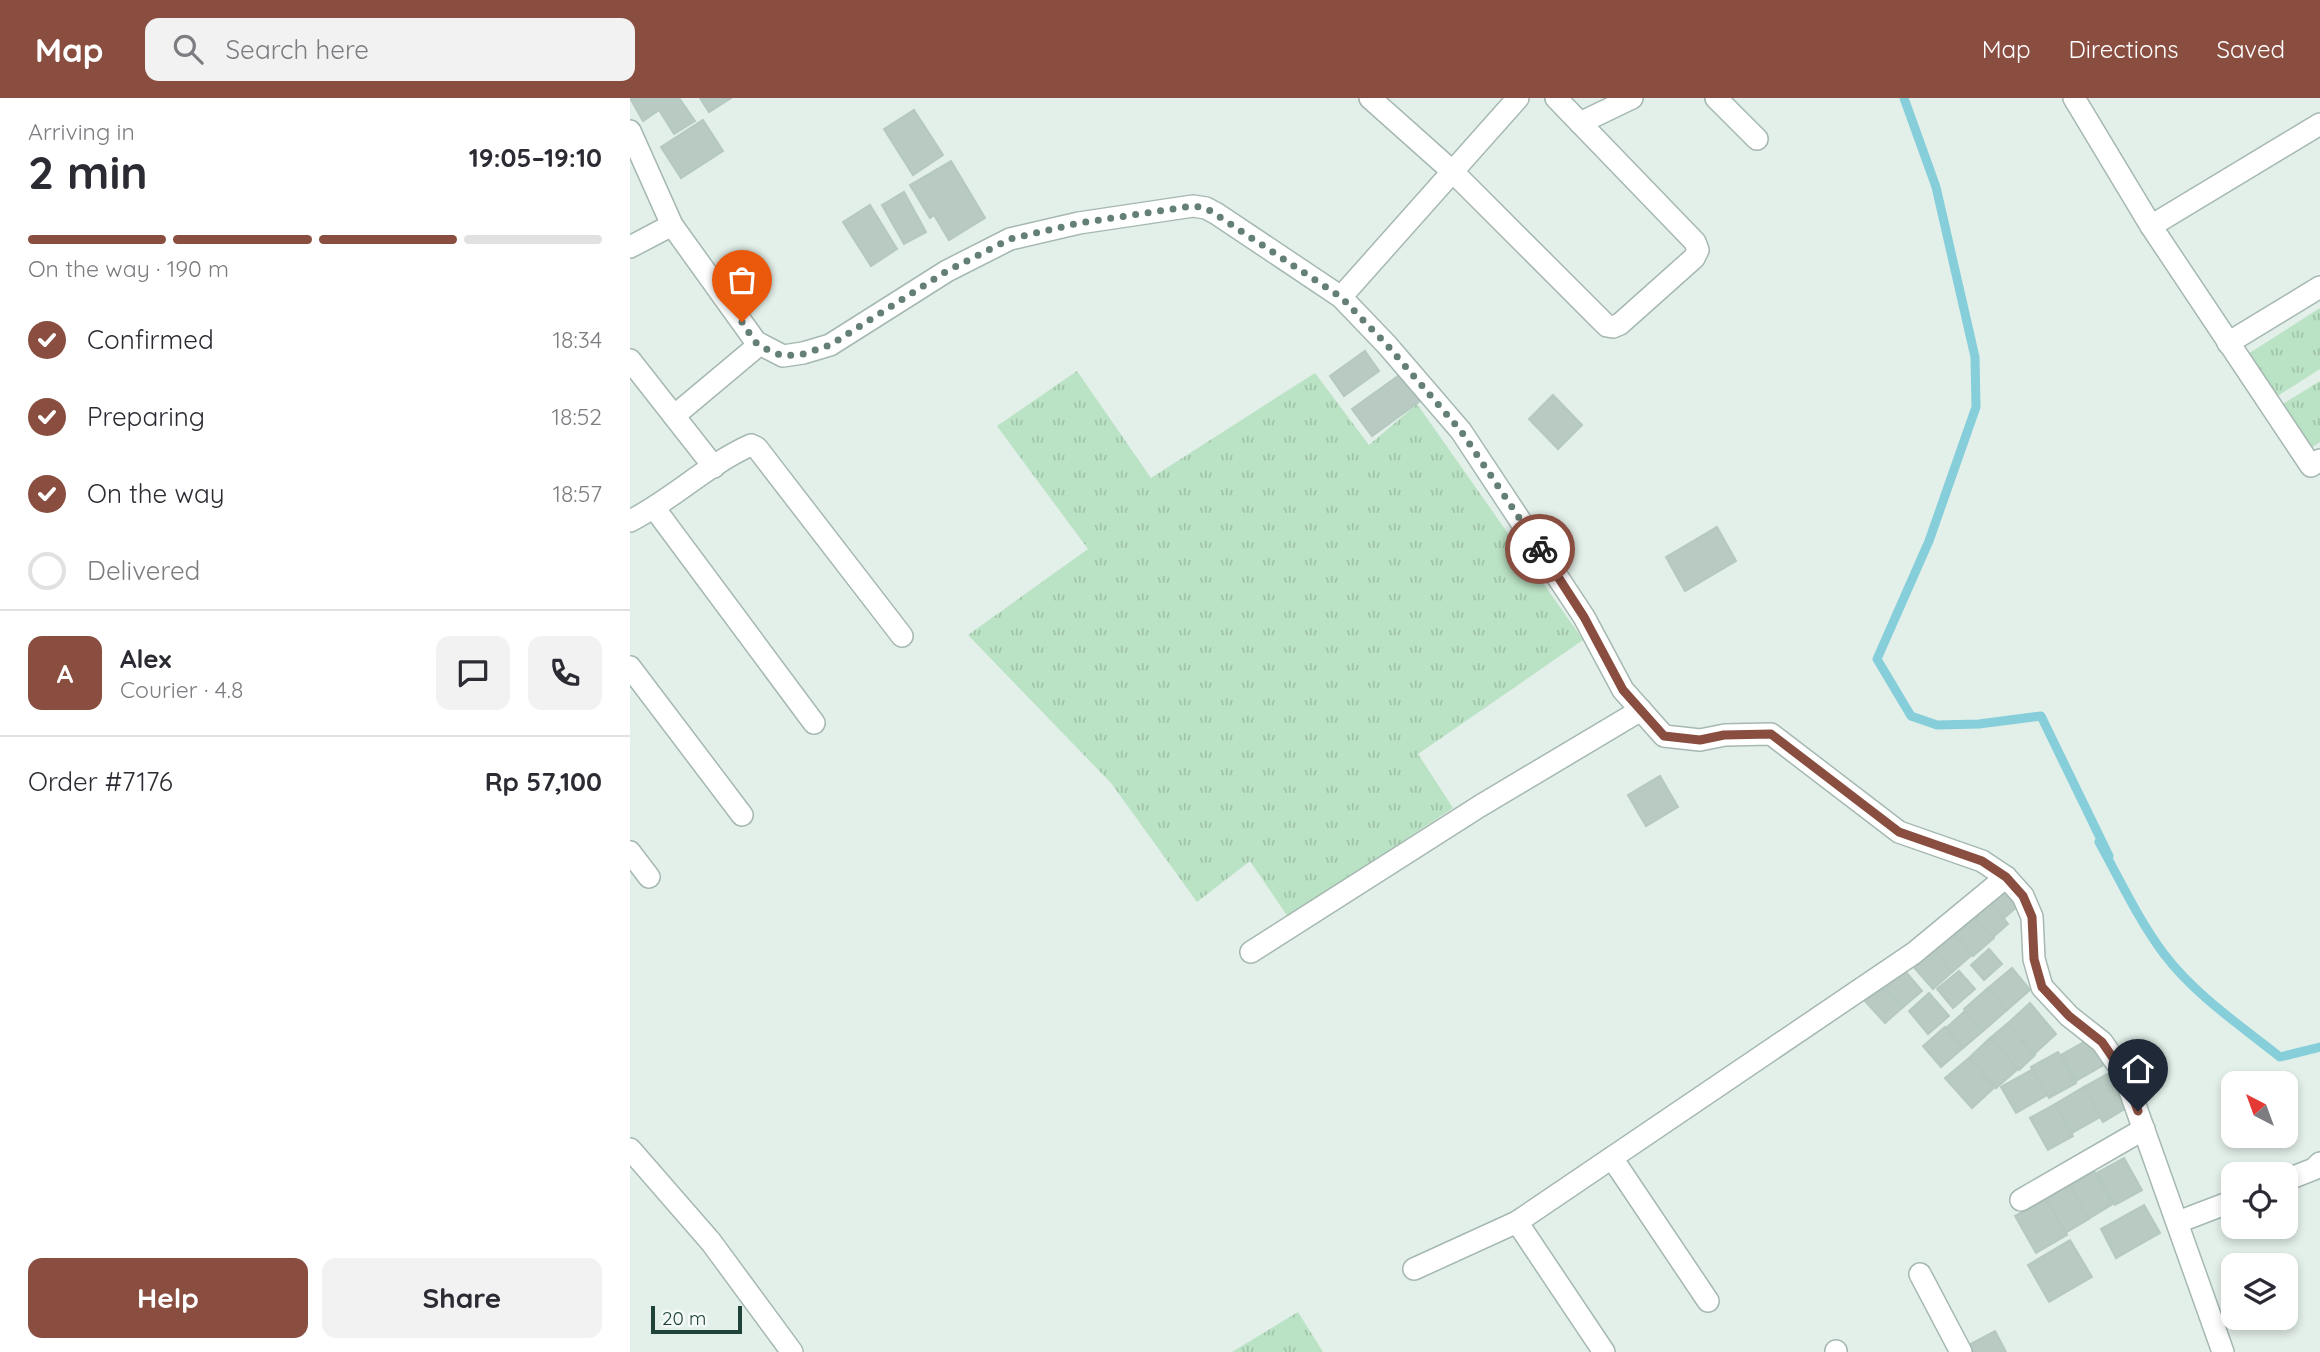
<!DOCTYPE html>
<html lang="en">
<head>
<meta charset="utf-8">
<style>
  body { margin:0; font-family:Quicksand,sans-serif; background:#f2f2f3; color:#2b2b33; height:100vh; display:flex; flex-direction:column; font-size:26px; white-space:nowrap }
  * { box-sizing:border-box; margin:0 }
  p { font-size:23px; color:#7c7c81 }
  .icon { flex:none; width:38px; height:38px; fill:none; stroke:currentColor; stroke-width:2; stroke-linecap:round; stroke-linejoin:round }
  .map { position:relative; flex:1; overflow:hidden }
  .details { display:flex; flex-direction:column; background:#fff; width:630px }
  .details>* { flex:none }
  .needle { width:46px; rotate:319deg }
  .tools { position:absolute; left:1591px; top:973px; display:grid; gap:14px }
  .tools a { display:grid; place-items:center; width:77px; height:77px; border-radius:14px; background:#fff; box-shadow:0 4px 10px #0003; font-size:35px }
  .scale { position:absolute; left:21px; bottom:18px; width:91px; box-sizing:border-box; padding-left:7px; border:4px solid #204339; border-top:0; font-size:19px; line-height:24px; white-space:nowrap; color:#204339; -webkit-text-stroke:5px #f4faf7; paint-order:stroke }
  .pin { position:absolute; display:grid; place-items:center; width:60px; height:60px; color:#fff; margin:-72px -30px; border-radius:50% 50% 50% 0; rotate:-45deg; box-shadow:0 0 7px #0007 }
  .pin .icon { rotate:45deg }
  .courier { position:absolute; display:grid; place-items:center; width:70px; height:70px; margin:-35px; border:5px solid #8a4e40; border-radius:50%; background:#fff; color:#222; box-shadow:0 2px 9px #0007 }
  .headline em { font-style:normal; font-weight:700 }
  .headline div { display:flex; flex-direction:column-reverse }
  .headline { display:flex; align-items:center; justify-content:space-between; height:119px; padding:0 28px }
  h1 { font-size:46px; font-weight:700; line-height:52px }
  .bar { display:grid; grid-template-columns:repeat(4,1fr); gap:10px 7px; align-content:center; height:84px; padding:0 28px }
  .bar i { height:9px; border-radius:5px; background:#e1e1e2 }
  .bar .current { background:#8a4e40 }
  .bar p { grid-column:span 4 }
  .line { display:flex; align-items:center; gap:18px; padding:0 28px; border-top:2px solid #e1e1e2 }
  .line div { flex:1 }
  .round { display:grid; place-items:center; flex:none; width:74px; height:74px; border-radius:14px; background:#f2f2f3 }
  ol { padding:0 28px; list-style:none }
  li { display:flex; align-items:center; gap:21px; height:77px }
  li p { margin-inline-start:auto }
  li .icon { padding:7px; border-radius:50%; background:#8a4e40; color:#fff; stroke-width:4 }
  li:last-child { color:#7c7c81 }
  li i { width:38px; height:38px; border:4px solid #e1e1e2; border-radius:50% }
  .action { display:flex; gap:14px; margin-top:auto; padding:14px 28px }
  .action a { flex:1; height:80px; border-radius:14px; background:#8a4e40; color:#fff; font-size:28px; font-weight:700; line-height:80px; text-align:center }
  .action a+a { background:#f2f2f3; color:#2b2b33 }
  header { display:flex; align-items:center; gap:42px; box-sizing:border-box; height:98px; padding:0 35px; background:#8a4e40; color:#fff }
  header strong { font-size:33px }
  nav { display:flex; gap:38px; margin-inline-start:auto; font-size:24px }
  .search { width:490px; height:63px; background:#f2f2f3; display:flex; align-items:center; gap:18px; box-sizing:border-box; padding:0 24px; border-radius:14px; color:#7c7c81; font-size:26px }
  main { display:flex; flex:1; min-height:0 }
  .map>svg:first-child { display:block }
  .grass { fill:url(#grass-tufts) }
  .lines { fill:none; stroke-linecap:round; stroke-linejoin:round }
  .stream { stroke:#85ceda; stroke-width:9 }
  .building { fill:#b8cac2; stroke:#b5c9c0; stroke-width:2 }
  .minor-casing { stroke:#a5b8b1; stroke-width:24 }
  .minor { stroke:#fff; stroke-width:21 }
  .done { stroke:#647f77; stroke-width:7; stroke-dasharray:0 12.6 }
  .route { stroke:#8a4e40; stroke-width:9 }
</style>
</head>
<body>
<header>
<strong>Map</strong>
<div class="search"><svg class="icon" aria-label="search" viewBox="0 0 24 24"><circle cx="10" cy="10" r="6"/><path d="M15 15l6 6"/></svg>Search here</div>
<nav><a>Map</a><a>Directions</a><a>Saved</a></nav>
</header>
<main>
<section class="details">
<div class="headline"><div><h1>2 min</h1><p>Arriving in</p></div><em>19:05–19:10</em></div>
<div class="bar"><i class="current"></i><i class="current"></i><i class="current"></i><i></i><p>On the way · 190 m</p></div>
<ol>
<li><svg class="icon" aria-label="check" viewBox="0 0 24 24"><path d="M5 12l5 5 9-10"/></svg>Confirmed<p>18:34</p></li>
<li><svg class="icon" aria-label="check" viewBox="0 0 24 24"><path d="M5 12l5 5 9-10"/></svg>Preparing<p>18:52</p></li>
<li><svg class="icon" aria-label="check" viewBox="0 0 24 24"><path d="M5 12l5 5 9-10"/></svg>On the way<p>18:57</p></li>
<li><i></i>Delivered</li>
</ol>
<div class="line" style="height:126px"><b class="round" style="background:#8a4e40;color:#fff">A</b><div><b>Alex</b><p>Courier · 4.8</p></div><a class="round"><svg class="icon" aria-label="chat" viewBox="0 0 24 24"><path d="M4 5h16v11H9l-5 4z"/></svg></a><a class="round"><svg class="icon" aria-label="phone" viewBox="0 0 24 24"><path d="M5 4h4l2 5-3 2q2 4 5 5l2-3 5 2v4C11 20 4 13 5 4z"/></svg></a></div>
<div class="line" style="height:91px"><div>Order #7176</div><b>Rp 57,100</b></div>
<div class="action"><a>Help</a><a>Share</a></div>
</section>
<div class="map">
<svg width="1690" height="1254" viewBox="0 0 1690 1254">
  <defs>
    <pattern id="grass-tufts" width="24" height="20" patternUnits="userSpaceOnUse" patternTransform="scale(1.75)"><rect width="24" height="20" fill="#bae2c4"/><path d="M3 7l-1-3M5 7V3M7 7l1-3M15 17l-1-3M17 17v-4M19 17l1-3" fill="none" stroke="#a0c3a9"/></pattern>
  </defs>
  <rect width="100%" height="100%" fill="#e3efe9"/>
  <g class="grass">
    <polygon points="1690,210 1690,271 1646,299 1618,256"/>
    <polygon points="447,273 521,380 685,275 739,347 787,306 953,542 788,656 823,710 658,819 620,763 567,804 481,685 338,537 458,451 367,328"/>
    <polygon points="1690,283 1690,344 1678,352 1648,309"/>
    <polygon points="668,1214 693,1254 602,1254"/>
  </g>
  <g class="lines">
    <path class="stream" d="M1274,0l32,89 39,170 1,50 -47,134 -52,118 34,57 26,9 42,-1 62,-8 68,140 -10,-14c21,38 39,77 65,112 31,41 76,71 116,103l40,-10"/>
  </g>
  <g class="building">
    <polygon points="0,0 49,0 65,23 44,36 29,12 13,23"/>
    <polygon points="70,0 101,0 79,14"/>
    <polygon points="284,12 313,57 283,77 254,31"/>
    <polygon points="73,22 93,53 51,80 31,49"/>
    <polygon points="321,63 355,120 319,142 304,117 300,120 280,87"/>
    <polygon points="274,94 296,134 274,146 252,107"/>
    <polygon points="240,107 267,151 241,168 213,124"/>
    <polygon points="735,253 749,273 714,298 700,278"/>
    <polygon points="771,276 790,303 742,338 722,311"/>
    <polygon points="923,297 952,327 928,351 899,321"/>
    <polygon points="1087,429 1106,463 1055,493 1036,459"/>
    <polygon points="1030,678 1048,709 1016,728 998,697"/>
    <polygon points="1371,788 1388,808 1374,820 1357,800"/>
    <polygon points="1357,800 1378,826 1363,839 1341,814"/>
    <polygon points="1341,814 1364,840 1343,858 1320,832"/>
    <polygon points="1320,832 1342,857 1322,874 1301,849"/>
    <polygon points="1301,849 1322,874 1303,891 1281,866"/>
    <polygon points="1359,851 1372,866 1354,882 1341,867"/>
    <polygon points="1270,867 1292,893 1272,910 1250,885"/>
    <polygon points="1382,870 1400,892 1377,912 1358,890"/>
    <polygon points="1329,873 1345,891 1323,910 1307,891"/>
    <polygon points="1252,888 1272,910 1255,925 1235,903"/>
    <polygon points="1358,890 1377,912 1353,933 1334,911"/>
    <polygon points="1299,895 1319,918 1298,936 1279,913"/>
    <polygon points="1400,905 1426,936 1404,956 1377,926"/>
    <polygon points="1335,913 1353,933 1333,950 1316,930"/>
    <polygon points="1377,926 1405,957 1389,972 1360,940"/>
    <polygon points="1315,929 1333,950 1311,969 1293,948"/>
    <polygon points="1463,939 1477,965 1446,983 1431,957"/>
    <polygon points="1360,940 1388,971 1366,990 1339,960"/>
    <polygon points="1428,954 1446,985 1419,1000 1401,969"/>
    <polygon points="1339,960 1365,989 1342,1010 1315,980"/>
    <polygon points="1403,971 1417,997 1386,1015 1371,989"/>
    <polygon points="1479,975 1498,1009 1473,1024 1454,989"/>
    <polygon points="1454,989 1470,1019 1442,1035 1425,1006"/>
    <polygon points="1425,1006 1443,1038 1418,1052 1400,1020"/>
    <polygon points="1494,1060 1512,1092 1485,1107 1467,1075"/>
    <polygon points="1464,1073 1483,1106 1458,1121 1440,1087"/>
    <polygon points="1440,1087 1459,1121 1435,1135 1416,1101"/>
    <polygon points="1416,1101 1437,1137 1406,1155 1385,1118"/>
    <polygon points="1514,1107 1530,1135 1486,1160 1471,1131"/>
    <polygon points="1440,1142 1462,1179 1419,1204 1398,1167"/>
    <polygon points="1365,1233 1376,1254 1333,1254 1331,1251"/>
  </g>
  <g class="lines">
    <defs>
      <g id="minor">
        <polyline points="740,0 823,74 977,228 983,229 990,226 1064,160 1068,152 1065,144 926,0"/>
        <polyline points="1086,0 1127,41"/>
        <polyline points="1444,0 1521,128 1681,368 1690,362"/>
        <polyline points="950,25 1002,0"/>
        <polyline points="0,33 42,127 126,244 153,258 173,255 200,247 317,173 380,141 449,125 563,108 576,110 587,116 711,199 757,247 831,333 954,519 993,592 1034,638 1070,642 1095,637 1141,636 1269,734 1352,763 1376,779 1393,798 1402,819 1404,861 1412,889 1439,918 1472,944 1494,976 1593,1254"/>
        <polyline points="1521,128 1690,26"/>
        <polyline points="0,149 42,127"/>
        <polyline points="711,199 888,0"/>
        <polyline points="1598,245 1690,189"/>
        <polyline points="0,262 84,369"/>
        <polyline points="44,318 130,246"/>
        <polyline points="25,411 184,625"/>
        <path d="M0,423c42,-21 78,-57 121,-76l6,3 145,188"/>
        <polyline points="0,569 112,717"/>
        <polyline points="0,754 19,779"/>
        <polyline points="621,854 850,708 1011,612"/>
        <polyline points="0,1051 81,1144 162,1254"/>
        <polyline points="982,1060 1078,1203"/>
        <polyline points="1656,1082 1684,1071 1690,1065"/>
        <polyline points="1391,1102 1514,1031"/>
        <polyline points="887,1124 974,1254"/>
        <polyline points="1548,1124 1603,1103"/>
        <polyline points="784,1171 887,1124 1284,855 1376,779"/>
        <polyline points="1290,1176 1331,1254"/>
        <polyline points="1206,1253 1206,1254"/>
      </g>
    </defs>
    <use href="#minor" class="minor-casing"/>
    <use href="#minor" class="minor"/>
  </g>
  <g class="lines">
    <polyline class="done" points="112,224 125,244 136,251 153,258 173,256 200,247 317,173 380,141 449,125 563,108 576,110 711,199 757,247 831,333 910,451"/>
    <polyline class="route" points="910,451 954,519 993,592 1034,638 1070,642 1094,637 1141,636 1269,734 1352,763 1376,779 1393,798 1402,819 1404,861 1412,889 1439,918 1472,944 1494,976 1508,1013"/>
  </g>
</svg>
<div class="tools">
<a><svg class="needle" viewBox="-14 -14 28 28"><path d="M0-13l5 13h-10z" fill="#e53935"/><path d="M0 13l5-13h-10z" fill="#7c7c81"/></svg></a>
<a><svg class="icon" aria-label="locate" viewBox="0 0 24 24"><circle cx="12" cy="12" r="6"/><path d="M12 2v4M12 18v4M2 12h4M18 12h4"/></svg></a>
<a><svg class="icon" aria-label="layers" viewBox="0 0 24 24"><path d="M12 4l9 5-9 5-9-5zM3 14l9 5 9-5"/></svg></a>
</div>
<div class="scale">20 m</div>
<div class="pin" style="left:112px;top:224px;background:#ea580c"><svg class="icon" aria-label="bag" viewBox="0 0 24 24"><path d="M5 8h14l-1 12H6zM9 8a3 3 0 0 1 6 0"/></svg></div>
<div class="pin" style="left:1508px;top:1013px;background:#1f2937"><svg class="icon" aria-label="home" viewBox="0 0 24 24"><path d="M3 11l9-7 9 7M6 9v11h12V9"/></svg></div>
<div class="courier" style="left:910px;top:451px"><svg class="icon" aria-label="bike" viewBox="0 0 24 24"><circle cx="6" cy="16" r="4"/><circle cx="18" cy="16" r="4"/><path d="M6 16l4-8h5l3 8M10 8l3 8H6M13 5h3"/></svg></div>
</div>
</main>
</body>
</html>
